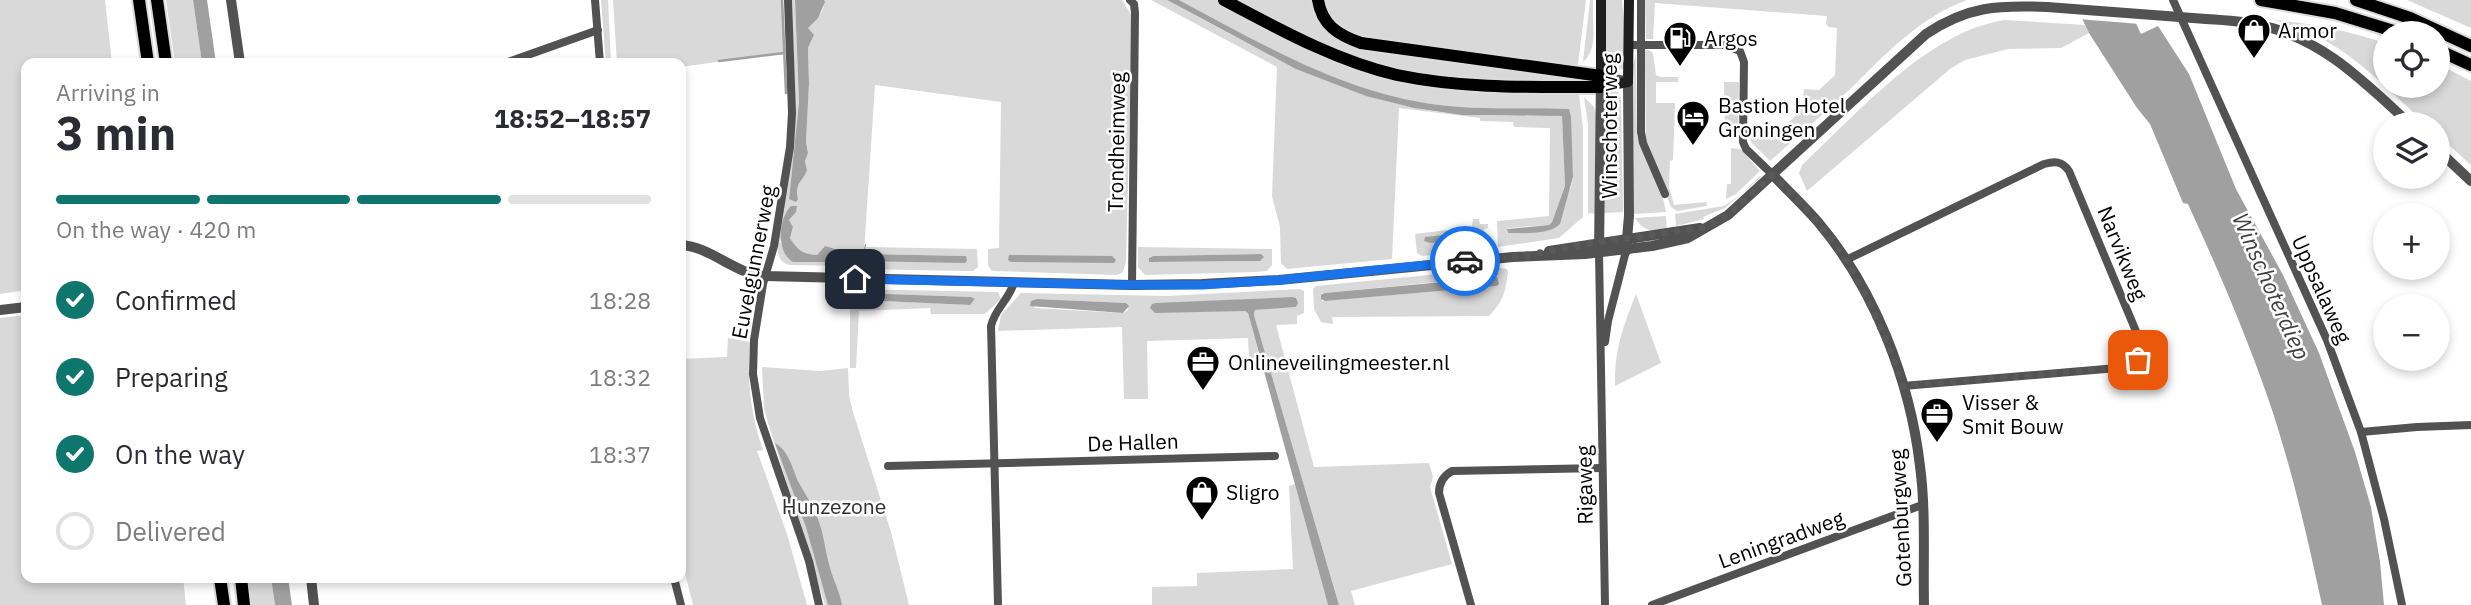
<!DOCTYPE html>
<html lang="en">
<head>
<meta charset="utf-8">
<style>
  body { margin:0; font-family:"IBM Plex Sans",sans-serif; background:#f2f2f3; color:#2b2b33; height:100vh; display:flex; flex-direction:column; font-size:26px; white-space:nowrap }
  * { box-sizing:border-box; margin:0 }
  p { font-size:23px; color:#7c7c81 }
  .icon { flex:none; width:38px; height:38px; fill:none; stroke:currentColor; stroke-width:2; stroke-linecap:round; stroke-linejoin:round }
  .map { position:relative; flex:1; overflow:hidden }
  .side { position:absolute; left:21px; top:58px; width:665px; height:525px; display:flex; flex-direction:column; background:#fff; border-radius:14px; box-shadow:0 4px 10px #0003 }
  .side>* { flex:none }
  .fabs { position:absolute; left:2373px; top:21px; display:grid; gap:14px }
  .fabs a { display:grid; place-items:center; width:77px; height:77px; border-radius:50%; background:#fff; box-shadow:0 4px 10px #0003; font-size:35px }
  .pin { position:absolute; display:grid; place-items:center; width:60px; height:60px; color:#fff; margin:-30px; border-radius:14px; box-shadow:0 4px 10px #0006 }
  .courier { position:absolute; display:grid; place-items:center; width:70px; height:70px; margin:-35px; border:5px solid #1a73e8; border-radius:50%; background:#fff; color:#222; box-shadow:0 2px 9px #0007 }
  .headline em { font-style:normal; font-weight:700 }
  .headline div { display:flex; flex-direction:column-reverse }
  .headline { display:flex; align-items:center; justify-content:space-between; height:119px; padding:0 35px }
  h1 { font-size:46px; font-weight:700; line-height:52px }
  .bar { display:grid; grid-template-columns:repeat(4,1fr); gap:10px 7px; align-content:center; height:84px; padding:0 35px }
  .bar i { height:9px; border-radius:5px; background:#e1e1e2 }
  .bar .current { background:#0f766e }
  .bar p { grid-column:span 4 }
  ol { padding:0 35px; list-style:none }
  li { display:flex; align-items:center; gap:21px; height:77px }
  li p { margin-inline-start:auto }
  li .icon { padding:7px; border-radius:50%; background:#0f766e; color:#fff; stroke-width:4 }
  li:last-child { color:#7c7c81 }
  li i { width:38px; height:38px; border:4px solid #e1e1e2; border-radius:50% }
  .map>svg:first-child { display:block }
  .green { fill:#d9d9d9; fill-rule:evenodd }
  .water { fill:#a0a0a0 }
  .pier { fill:#fff }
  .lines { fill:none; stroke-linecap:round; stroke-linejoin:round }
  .stream { stroke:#a0a0a0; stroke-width:2.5 }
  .trunk-casing { stroke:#dbdbdb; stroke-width:16 }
  .minor { stroke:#525252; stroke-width:8 }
  .tertiary { stroke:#525252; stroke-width:10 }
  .secondary { stroke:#1f1f1f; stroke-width:10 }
  .trunk { stroke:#000; stroke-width:12 }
  .tertiary-bridge { stroke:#525252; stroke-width:10 }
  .done { stroke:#595959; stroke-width:7; stroke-dasharray:0 12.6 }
  .route { stroke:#1a73e8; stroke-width:9 }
  .labels { text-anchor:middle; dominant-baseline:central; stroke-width:5; stroke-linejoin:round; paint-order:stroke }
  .poi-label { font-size:21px; fill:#000; stroke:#fff; text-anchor:start }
  .street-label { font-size:21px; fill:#000; stroke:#fff }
  .park-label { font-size:21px; fill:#303030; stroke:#fff }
  .water-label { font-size:23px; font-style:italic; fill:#414141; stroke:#fff }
</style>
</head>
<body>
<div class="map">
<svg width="2471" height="605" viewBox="0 0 2471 605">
  <rect width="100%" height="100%" fill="#fff"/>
  <g class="green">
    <polygon points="0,0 105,0 112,63 26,63 26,290 0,294"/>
    <polygon points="166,0 193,0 202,63 175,63"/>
    <polygon points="601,0 608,0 611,63 606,63"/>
    <polygon points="613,0 783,0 786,52 681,67 681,63 617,63"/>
    <path d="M792,0h3l4,102 -10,97h9l-1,-13 10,-16 -2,-9 3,-8 -2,-11 3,-58 -1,-36 5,-10 -5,-10c6,-9 18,-16 16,-28h298l10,16 -6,245 -3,11 -6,3 -125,-4 -4,-6v-16l11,-1 2,-146 -126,-17 -11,168 -6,2v6l108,-5 -99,-2h-2l1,-7 111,2 1,18 -5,4h-8l-107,-2 -13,-3 -55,-1c-11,-2 -13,-12 -13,-23l17,-98 1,-36zM792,206h4l-7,14 4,7 -3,11c8,12 12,16 27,17l8,-9 14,7v6l-3,3h-43l-13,-20z"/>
    <path d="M1151,0h16c87,47 172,97 272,112 28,4 57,4 85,4 13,0 26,-2 38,0l3,70 -13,36 -3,3 -41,3 -1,5 45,-4 19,-42 2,-10 -4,-68c-49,-2 -97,2 -145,-6 -90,-15 -165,-61 -245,-103h37l90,46 59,24 214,24 4,34v89l-24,21 -61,9 -1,-26 52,-5 1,-88 -36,-1 -1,-5 -33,-1v-3l-81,-10 -7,151 -105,10 -6,-6 -1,-36 -8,-31 5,-129z"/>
    <path d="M1235,0h78c3,23 15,35 35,44l230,32 1,7 -144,-5 -68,-16 -64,-26z"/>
    <polygon points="1323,0 1586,0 1578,64 1573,67 1353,36 1330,20"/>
    <path d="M1590,0h3c-2,20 7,48 -10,62z"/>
    <polygon points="1604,0 1622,0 1626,41 1625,69 1604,71"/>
    <path d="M1645,0h322c-48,17 -84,57 -120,92 -25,23 -51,46 -77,69l-19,-19 -1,-12 13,3 8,-6 12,1 19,-19 2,-20 15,1 16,-15 2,-47 -8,-1 -3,-3 1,-8 -172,-13 -2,36h-7z"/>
    <polygon points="2407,0 2471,0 2471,28"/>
    <path d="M2005,20l80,5 4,8 -28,15 -53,1 -43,11 -15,9 -143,122 -8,-18 3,-8c55,-51 126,-134 203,-145z"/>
    <path d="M2273,20c39,3 76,11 112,23v43h53v-22l33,17v84l-33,-30v-11h-12c-49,-44 -86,-88 -153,-104z"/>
    <polygon points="1645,50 1649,50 1653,53 1656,75 1661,77 1678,77 1678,82 1656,82 1656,103 1675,103 1673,160 1670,161 1669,187 1674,205 1706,202 1707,206 1677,211 1671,207 1646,143"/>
    <polygon points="1636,55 1637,136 1663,198 1666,212 1634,214 1633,65"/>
    <polygon points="1724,82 1739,82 1738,138 1725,138"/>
    <polygon points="1604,92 1618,92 1621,98 1623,212 1604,213"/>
    <polygon points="1584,97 1594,107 1596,114 1596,214 1588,213 1588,124"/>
    <polygon points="1731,148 1741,149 1760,171 1736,194 1726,199 1727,184 1731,184"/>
    <polygon points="1761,175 1760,178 1725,208 1703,217 1704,219 1676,226 1675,214 1724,206 1740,195"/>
    <path d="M1666,216l1,14c-15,1 -23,2 -32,-12z"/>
    <polygon points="1473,219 1479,219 1480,224 1488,224 1488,228 1484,229 1487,249 1422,256 1417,253 1415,234 1472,227"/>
    <path d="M1138,247l134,2v16l-5,6 -11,1 -111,3 -7,-8zM1261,254l-1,7 -111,1 1,-5 3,-1z"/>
    <path d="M1500,268l7,1 1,3c-3,21 -4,28 -19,44l-157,1 1,7 -12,-2 -7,-13 -1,-20 3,-3zM1478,278l21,6 -2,2 -175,15v-8h2z"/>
    <path d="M850,289l148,3 3,7 -16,15h-54l-1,-6 -71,3 -3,57h-6zM861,293l110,4 4,2 -5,6 -110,-5z"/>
    <path d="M1300,289l4,2v22l-7,3v8l-21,1 38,142 115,-4 4,14 -3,10 22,77 -101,27 4,14h-16l-85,-290 1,-5 41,-3 -3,-10 -141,7 93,7 3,2 12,45 -11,1 -1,-21 -101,3 1,58h-24l-2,-72 -124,4 3,-16 20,-22 145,3zM1037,299l89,4 2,7 -5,3 -89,-5z"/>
    <path d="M1636,294l25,69 -46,23c-1,-36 8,-59 21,-92z"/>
    <polygon points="26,315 26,578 183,578 186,605 0,605 0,318"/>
    <path d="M728,338l22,4c-3,38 0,71 13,108l-6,1 30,83 20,71h-114l-12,-48v-198l46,-2z"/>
    <polygon points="762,367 820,371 848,368 849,396 853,412 891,532 909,605 825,605 768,423 764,408"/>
    <polygon points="1295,484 1328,605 1152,605 1152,587 1197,586 1197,573 1293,569 1289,486"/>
    <polygon points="246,578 271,578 275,605 250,605"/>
  </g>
  <g class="water">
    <polygon points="193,0 207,0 216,63 202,63"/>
    <path d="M795,0h29l1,2 -7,16 -10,10 6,7 -6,13 1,36 -3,58 2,11 -3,8 2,9c-5,14 -12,10 -9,29l-2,3 -7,-3 10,-97z"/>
    <path d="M1167,0h12c80,42 155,88 246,103 48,8 96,4 144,6l2,8 2,60 -13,47c-11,11 -37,9 -52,9l-1,-4 42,-4 3,-3 13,-36 -3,-70 -100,-1 -48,-7 -48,-12 -70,-27z"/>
    <path d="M2073,0h52l16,34 17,-8 31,48 47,115 47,86 36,78 36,99 16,55 9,55 4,43h-62c-15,-70 -31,-140 -54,-207 -23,-66 -51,-131 -80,-194l-5,-1 -33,-79 -13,-16 -48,-75z"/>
    <path d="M791,206h6l-1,6 -7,8 4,7 -3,11c8,12 12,16 27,17l8,-9 10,3 4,4 -3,9h-43c-17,-10 -15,-43 -2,-56z"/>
    <polygon points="1474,232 1477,235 1475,239 1430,243 1424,241 1425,237"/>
    <polygon points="865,244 866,244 865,253 867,254 966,256 967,261 965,263 858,261 856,257 863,254"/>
    <polygon points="1261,254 1264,257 1260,261 1149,262 1149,258 1153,256"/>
    <polygon points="1009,255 1112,256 1116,260 1114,263 1011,262 1008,260"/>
    <polygon points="1497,277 1499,284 1497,286 1325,301 1321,299 1321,295 1324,293"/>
    <polygon points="860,293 971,297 975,299 970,305 860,300 854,295"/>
    <polygon points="1292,297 1296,298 1298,303 1296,307 1255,310 1254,315 1339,605 1328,605 1248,313 1245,311 1155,313 1150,308 1152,304 1156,303"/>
    <polygon points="1037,299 1126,303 1129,306 1123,313 1030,306 1031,301"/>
    <path d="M775,443c15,9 17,26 24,40 7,13 16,25 20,39 5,14 6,28 10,42 3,14 10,25 13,41h-14l-22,-78z"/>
    <polygon points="271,578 288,578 292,605 275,605"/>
  </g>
  <polygon class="pier" points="2069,0 2129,0 2140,24 2078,19"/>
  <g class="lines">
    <g class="stream">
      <polyline points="782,0 786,93"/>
      <polyline points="719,61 784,53"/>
    </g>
    <defs>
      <g id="trunk">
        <polyline points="139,0 148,63"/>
        <polyline points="157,0 166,63"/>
        <path d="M1224,0c55,29 112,61 173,75 67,14 136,12 204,12"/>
        <path d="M1318,0c4,25 20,35 43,43l240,33"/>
        <polyline points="2261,0 2335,13 2400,33"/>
        <polyline points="2356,0 2410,18 2471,46"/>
        <polyline points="2438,50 2471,65"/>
        <polyline points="220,578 224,605"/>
        <polyline points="241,578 244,605"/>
      </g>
    </defs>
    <use href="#trunk" class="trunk-casing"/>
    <g class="minor">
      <polyline points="595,0 600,63"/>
      <polyline points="788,0 792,113 790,147 774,246 763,284 754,340 753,374 760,418 809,561 819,605"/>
      <polyline points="1130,0 1134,4 1135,13 1132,285"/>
      <polyline points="1641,0 1641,132 1643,143 1665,194"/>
      <polyline points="2173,0 2327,340 2361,432 2384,519 2402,605"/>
      <polyline points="1628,45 1724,45 1740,51 1744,62 1743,142 1746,149 1773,175"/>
      <polyline points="505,63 598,30"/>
      <polyline points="1599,253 1605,605"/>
      <path d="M1846,260l198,-96c11,-3 18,-3 25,7l74,177 -5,12 -9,7 -226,19"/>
      <polyline points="1605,342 1608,321 1626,251"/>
      <polyline points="2361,432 2417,427 2471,425"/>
      <polyline points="888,466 1275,456"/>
      <polyline points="674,578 681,605"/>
      <path d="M998,605l-7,-279c4,-18 19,-27 23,-44"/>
      <path d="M1471,605l-32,-112c0,-10 4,-17 13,-22l150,-3"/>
      <polyline points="1652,605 1922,505"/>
    </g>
    <g class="tertiary">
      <polyline points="231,0 240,63"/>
      <path d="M2206,19c18,1 36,2 54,6 63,14 104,57 150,99"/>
      <polyline points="2438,150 2471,181"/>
      <path d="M1773,175c15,16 31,31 45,47 56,66 92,158 102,244 6,45 3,93 4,139"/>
      <path d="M681,245c31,2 53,29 84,31l367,9 70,-1 77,-4 234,-23 72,-3 67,-8 36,-8 40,-23 198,-181c42,-28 72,-29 121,-27"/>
      <polyline points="1549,251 1700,228"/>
      <polyline points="1599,253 1601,76 1628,82 1629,216 1626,251"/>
      <polyline points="0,310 26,307"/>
      <polyline points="311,578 314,605"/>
    </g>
    <g class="secondary">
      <polyline points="1601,0 1601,76"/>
      <polyline points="1601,87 1628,82 1629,0"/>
    </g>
    <use href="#trunk" class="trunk"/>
    <polyline class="tertiary-bridge" points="2047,7 2206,19"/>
  </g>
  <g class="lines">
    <path class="done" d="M1465,261l63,-6 57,-11 122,-17 21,-12 45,-40c15,16 31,31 45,48 40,48 65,104 85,163l226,-19 9,-7"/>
    <polyline class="route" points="855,279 1132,285 1202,285 1279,280 1465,261"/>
  </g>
  <defs>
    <symbol id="shop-pin" viewBox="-11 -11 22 30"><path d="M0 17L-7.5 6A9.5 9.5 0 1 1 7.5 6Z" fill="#000" stroke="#fff"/><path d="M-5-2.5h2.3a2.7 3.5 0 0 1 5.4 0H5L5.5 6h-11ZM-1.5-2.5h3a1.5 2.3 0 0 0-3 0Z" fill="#fff"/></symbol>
    <symbol id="fuel-pin" viewBox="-11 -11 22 30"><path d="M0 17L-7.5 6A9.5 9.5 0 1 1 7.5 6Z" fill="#000" stroke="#fff"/><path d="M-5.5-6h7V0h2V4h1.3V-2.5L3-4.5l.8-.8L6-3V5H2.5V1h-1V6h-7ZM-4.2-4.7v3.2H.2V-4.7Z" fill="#fff"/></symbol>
    <symbol id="hotel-pin" viewBox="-11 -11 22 30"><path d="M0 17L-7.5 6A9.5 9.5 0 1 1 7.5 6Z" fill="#000" stroke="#fff"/><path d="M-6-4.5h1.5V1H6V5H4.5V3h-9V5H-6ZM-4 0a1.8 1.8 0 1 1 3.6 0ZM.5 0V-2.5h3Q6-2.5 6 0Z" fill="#fff"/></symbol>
    <symbol id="office-pin" viewBox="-11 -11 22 30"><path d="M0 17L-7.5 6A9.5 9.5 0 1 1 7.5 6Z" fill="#000" stroke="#fff"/><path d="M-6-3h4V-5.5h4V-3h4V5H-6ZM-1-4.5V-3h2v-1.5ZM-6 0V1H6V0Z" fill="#fff"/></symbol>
  </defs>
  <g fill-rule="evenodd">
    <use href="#shop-pin" x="2235" y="11" width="38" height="52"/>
    <use href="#fuel-pin" x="1661" y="19" width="38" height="52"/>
    <use href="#hotel-pin" x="1674" y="98" width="38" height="52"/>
    <use href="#office-pin" x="1184" y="343" width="38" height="52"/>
    <use href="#office-pin" x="1918" y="395" width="38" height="52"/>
    <use href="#shop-pin" x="1183" y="473" width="38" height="52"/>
  </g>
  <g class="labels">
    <g class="poi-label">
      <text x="2278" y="30">Armor</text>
      <text x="1704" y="38">Argos</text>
      <text x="1718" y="105">Bastion Hotel<tspan x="1718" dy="24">Groningen</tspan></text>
      <text x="1228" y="362">Onlineveilingmeester.nl</text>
      <text x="1962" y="402">Visser &amp;<tspan x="1962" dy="24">Smit Bouw</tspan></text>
      <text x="1226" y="492">Sligro</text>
    </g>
    <g class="street-label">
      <text transform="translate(1609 126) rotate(-90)">Winschoterweg</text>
      <text transform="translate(1116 142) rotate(-89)">Trondheimweg</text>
      <text transform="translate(2123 253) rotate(68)">Narvikweg</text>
      <text transform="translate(753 262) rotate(-79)">Euvelgunnerweg</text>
      <text transform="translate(2322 289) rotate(66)">Uppsalaweg</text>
      <text transform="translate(1133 442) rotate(-2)">De Hallen</text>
      <text transform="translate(1584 485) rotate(-91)">Rigaweg</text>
      <text transform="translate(1900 518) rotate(-93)">Gotenburgweg</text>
      <text transform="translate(1781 539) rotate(-20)">Leningradweg</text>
    </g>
    <g class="park-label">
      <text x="834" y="506">Hunzezone</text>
    </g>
    <g class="water-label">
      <text transform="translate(2272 286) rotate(66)">Winschoterdiep</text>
    </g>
  </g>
</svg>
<div class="fabs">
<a><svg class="icon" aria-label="locate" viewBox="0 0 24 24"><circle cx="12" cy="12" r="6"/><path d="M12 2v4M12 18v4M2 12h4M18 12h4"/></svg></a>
<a><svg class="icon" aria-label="layers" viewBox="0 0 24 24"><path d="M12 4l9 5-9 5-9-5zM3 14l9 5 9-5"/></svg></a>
<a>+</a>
<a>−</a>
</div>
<div class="pin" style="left:2138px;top:360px;background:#ea580c"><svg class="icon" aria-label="bag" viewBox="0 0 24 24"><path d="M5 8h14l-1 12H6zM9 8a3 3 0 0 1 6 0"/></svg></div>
<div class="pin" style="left:855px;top:279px;background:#1f2937"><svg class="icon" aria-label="home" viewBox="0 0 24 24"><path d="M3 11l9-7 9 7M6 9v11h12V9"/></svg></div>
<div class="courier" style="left:1465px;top:261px"><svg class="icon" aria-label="car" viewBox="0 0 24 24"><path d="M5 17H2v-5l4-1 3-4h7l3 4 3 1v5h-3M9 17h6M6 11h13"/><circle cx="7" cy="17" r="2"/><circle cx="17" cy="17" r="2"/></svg></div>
<section class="side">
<div class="headline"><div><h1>3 min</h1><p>Arriving in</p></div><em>18:52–18:57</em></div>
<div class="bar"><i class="current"></i><i class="current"></i><i class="current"></i><i></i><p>On the way · 420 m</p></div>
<ol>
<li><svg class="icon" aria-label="check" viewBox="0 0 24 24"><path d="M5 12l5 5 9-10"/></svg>Confirmed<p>18:28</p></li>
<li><svg class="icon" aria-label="check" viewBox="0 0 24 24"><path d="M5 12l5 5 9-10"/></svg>Preparing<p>18:32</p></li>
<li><svg class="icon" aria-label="check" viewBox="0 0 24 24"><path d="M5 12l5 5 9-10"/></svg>On the way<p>18:37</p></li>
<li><i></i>Delivered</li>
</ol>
</section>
</div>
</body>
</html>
